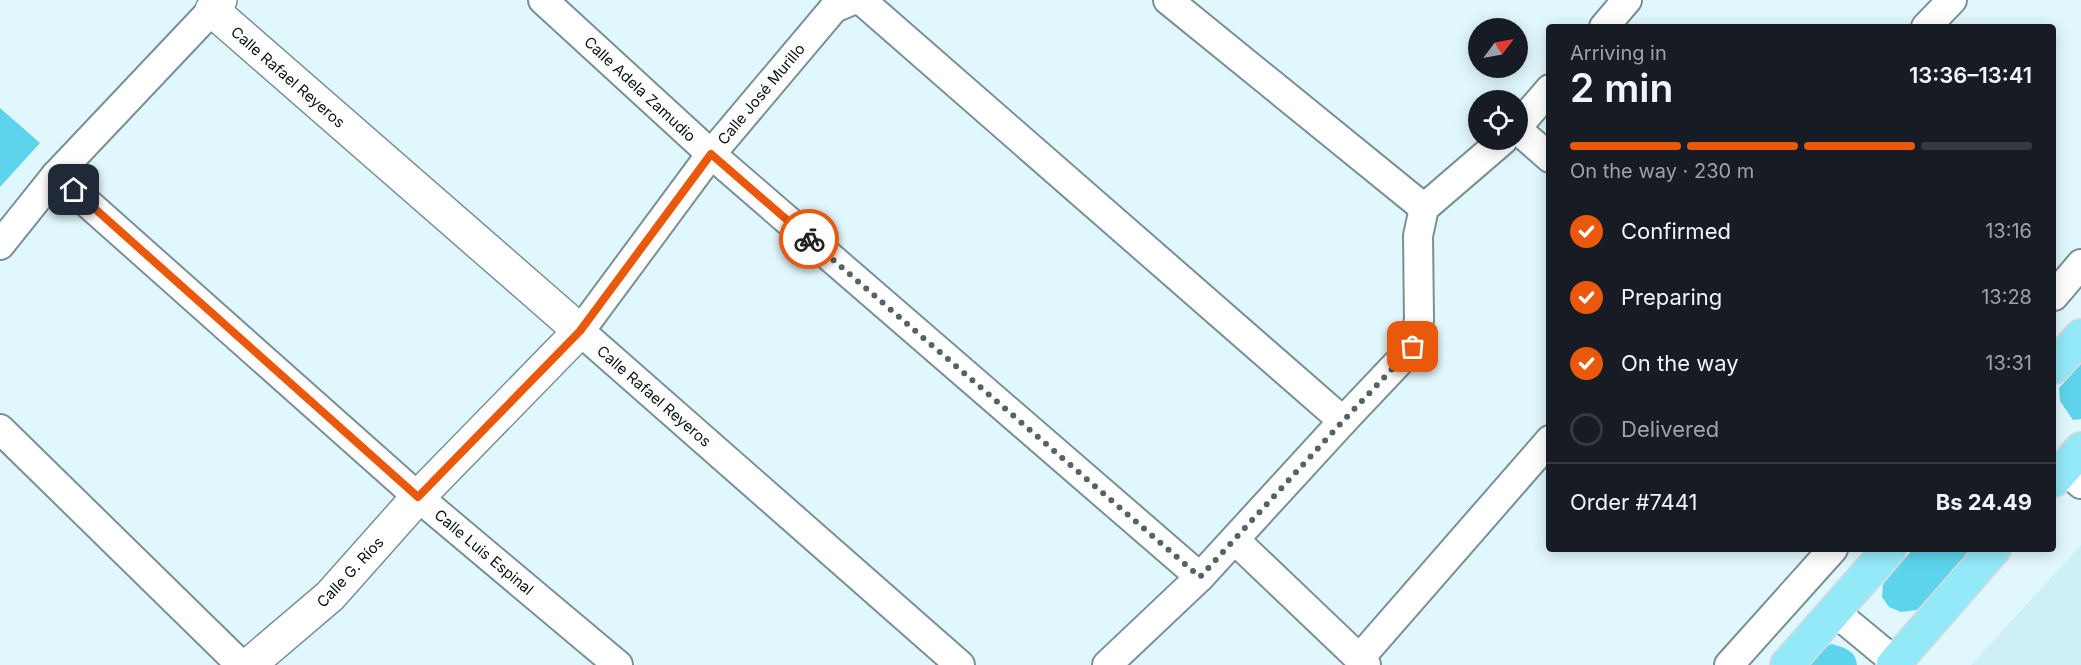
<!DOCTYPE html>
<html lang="en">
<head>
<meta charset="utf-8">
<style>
  body { margin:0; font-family:Inter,sans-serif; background:#20242c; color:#f1f3f6; height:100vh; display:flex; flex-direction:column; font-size:22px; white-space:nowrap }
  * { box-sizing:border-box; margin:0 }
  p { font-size:20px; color:#9ea1a6 }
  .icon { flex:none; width:33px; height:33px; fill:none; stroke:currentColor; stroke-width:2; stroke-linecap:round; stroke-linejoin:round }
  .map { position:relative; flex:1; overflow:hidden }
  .sheet { position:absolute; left:1546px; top:24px; width:510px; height:528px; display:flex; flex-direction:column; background:#171b24; border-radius:6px; box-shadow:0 3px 15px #0003 }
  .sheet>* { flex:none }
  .needle { width:39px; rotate:58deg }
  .tools { position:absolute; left:1468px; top:18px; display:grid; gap:12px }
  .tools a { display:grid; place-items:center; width:60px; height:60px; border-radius:50%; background:#171b24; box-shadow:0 3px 15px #0003; font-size:30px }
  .pin { position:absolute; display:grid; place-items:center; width:51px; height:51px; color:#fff; margin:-26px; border-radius:12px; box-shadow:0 3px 9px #0006 }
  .courier { position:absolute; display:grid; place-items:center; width:60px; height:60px; margin:-30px; border:4px solid #ea580c; border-radius:50%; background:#fff; color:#222; box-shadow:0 2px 8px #0007 }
  .overview em { font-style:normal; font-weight:600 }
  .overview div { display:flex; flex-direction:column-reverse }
  .overview { display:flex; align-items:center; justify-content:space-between; height:102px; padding:0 24px }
  h1 { font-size:39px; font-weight:600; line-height:45px }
  .bar { display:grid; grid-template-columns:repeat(4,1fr); gap:9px 6px; align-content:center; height:72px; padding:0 24px }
  .bar i { height:8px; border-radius:4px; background:#363941 }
  .bar .on { background:#ea580c }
  .bar p { grid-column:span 4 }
  .line { display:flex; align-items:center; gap:15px; padding:0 24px; border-top:2px solid #363941 }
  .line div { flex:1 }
  ol { padding:0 24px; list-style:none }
  li { display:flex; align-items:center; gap:18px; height:66px }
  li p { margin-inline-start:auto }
  li .icon { padding:6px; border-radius:50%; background:#ea580c; color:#fff; stroke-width:4 }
  li:last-child { color:#9ea1a6 }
  li i { width:33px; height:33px; border:3px solid #363941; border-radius:50% }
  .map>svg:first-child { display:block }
  .built { fill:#cdeff6 }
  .green { fill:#5dd4eb }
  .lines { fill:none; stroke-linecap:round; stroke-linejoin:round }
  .minor-casing { stroke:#7a9095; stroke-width:32 }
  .tertiary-casing { stroke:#7a9095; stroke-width:36 }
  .primary-casing { stroke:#d8d9da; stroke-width:36 }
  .minor { stroke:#fff; stroke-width:28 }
  .tertiary { stroke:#fff; stroke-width:33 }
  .primary { stroke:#94e9f8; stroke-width:33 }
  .done { stroke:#566366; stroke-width:6; stroke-dasharray:0 10.8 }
  .route { stroke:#ea580c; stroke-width:8 }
  .labels { text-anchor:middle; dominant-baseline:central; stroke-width:4.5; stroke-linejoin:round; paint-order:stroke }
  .street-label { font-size:15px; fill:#0b1315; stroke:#fff }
</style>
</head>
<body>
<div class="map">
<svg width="2081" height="665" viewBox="0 0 2081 665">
  <rect width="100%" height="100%" fill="#e0f8fd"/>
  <polygon class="built" points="2081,545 2081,665 1971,665"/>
  <g class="green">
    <polygon points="0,108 40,143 0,187"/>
    <polygon points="2081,364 2081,419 2073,420 2060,401 2059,388"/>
    <polygon points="1913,549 1973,549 1917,610 1901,612 1889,607 1882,597 1883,584"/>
    <path d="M1831,644c12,3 25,6 26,21h-48l13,-16z"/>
  </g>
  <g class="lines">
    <defs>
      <g id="minor">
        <polyline points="543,0 711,154 1200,577"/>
        <polyline points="853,0 834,8 711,154 580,331 960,665"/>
        <polyline points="861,0 1343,421"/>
        <polyline points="1168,0 1424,208"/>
        <polyline points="1604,27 1627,0"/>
        <polyline points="1926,27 1952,0"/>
        <polyline points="1518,126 1550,89"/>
        <polyline points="1518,130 1550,158"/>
        <polyline points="56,175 418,497 618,665"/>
        <polyline points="0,245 56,175 212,10"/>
        <polyline points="2054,296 2081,264"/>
        <polyline points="0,429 241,665"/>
        <polyline points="2063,468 2081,484"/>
        <polyline points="1235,540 1366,665"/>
        <polyline points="1835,612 1899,665"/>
        <polyline points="1359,659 1550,440"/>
        <polyline points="1107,665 1200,577 1343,421 1413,347 1419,320 1418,236 1424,208 1503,140"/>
        <polyline points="1729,665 1833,549"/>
      </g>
      <polyline id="tertiary" points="220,0 212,10 580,331 418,497 330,596 249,665"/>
      <g id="primary">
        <polyline points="2054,367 2081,336"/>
        <polyline points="2054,480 2081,449"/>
        <polyline points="1787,665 1889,549"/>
        <polyline points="1893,665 1994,549"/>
      </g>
    </defs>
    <use href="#minor" class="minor-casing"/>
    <use href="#tertiary" class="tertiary-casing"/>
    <use href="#primary" class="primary-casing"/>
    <use href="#minor" class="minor"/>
    <use href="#tertiary" class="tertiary"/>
    <use href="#primary" class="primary"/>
  </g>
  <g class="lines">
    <polyline class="done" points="809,239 1200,577 1343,421 1413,347"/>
    <polyline class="route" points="74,190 418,497 580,331 711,154 809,239"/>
  </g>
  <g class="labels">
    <g class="street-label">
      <text transform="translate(288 77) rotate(41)">Calle Rafael Reyeros</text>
      <text transform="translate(640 89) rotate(43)">Calle Adela Zamudio</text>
      <text transform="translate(761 94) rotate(-50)">Calle José Murillo</text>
      <text transform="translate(654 396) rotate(41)">Calle Rafael Reyeros</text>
      <text transform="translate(484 552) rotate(40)">Calle Luis Espinal</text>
      <text transform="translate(350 572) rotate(-47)">Calle G. Ríos</text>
    </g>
  </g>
</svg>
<div class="tools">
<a><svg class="needle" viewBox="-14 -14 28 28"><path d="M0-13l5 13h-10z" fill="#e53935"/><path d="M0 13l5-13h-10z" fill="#9ea1a6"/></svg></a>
<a><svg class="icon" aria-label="locate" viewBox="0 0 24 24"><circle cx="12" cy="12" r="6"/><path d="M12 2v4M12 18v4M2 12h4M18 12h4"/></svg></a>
</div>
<div class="pin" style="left:1413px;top:347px;background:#ea580c"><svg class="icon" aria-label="bag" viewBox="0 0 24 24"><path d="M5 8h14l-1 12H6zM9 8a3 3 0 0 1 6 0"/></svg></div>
<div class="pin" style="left:74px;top:190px;background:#1f2937"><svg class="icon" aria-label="home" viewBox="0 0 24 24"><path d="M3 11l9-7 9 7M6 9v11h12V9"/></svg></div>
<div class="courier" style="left:809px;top:239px"><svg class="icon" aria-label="bike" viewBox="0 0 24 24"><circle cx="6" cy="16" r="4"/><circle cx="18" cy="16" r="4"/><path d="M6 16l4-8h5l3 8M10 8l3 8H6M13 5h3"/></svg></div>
<section class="sheet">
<div class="overview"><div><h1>2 min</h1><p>Arriving in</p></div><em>13:36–13:41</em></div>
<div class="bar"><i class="on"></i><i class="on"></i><i class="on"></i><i></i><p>On the way · 230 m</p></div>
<ol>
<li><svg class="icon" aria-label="check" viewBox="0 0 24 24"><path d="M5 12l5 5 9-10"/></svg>Confirmed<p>13:16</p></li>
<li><svg class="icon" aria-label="check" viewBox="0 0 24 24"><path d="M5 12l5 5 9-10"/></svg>Preparing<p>13:28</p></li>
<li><svg class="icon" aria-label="check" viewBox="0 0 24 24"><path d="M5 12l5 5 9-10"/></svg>On the way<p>13:31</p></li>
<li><i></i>Delivered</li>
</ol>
<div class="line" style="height:78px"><div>Order #7441</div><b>Bs 24.49</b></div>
</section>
</div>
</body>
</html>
